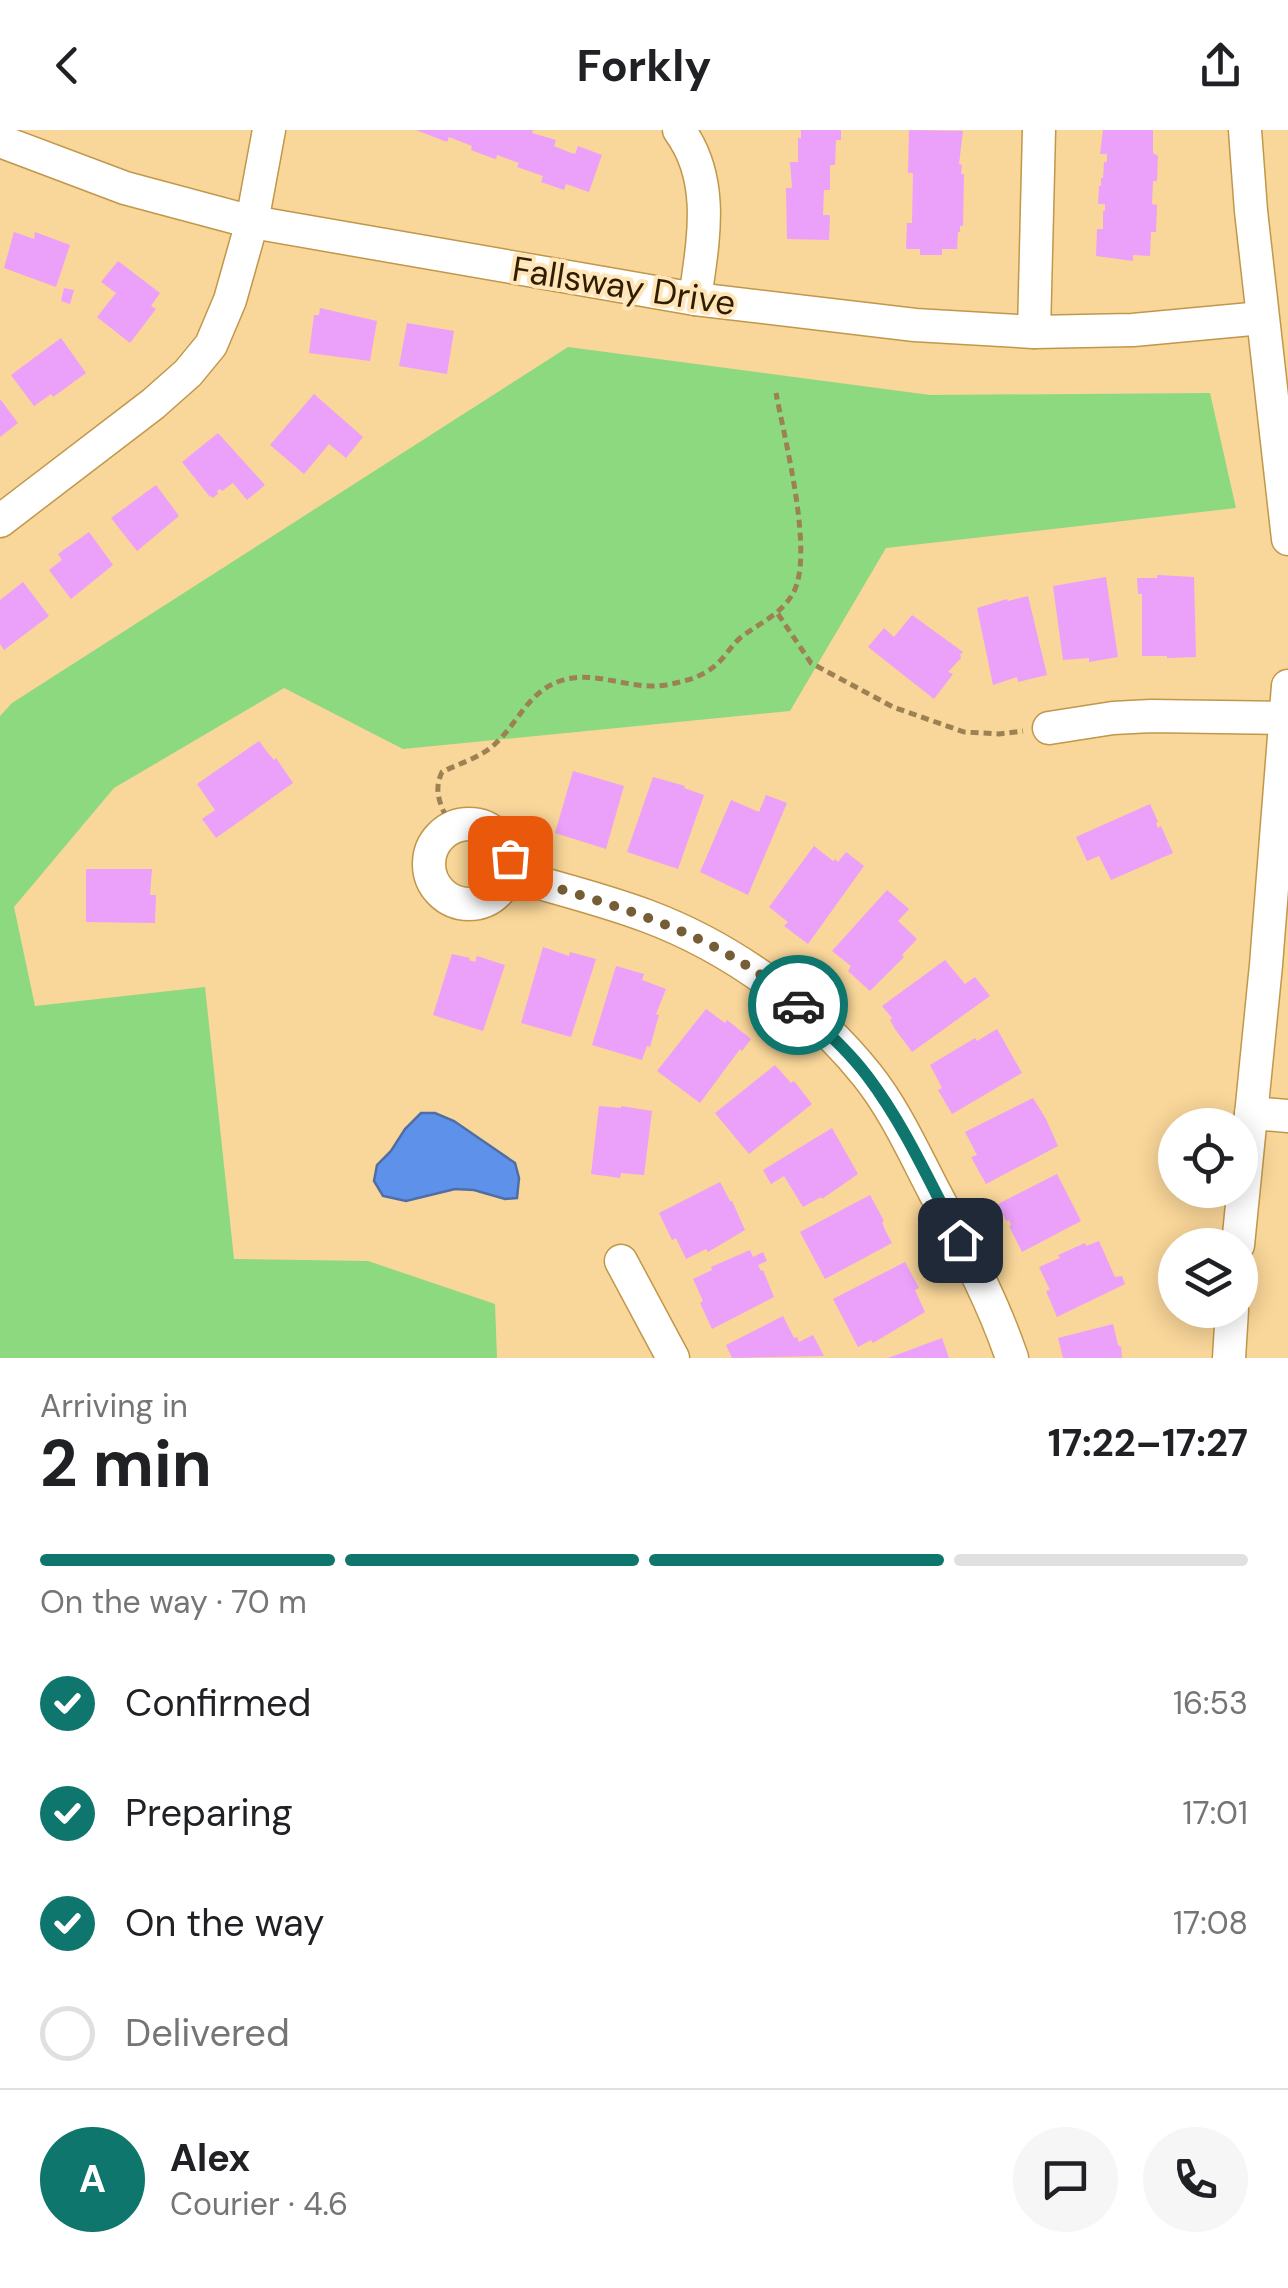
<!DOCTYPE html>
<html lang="en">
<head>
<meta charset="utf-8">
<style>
  body { margin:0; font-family:"DM Sans",sans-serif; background:#f6f6f6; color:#202124; height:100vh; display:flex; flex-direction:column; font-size:38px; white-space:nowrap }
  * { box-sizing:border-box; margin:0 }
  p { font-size:32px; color:#757577 }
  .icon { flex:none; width:55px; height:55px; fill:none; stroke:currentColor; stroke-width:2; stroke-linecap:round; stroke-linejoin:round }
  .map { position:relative; height:1228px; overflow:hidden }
  .side { display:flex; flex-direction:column; background:#fff; flex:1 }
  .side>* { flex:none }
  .fabs { position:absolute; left:1158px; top:978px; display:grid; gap:20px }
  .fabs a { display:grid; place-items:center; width:100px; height:100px; border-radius:50%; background:#fff; box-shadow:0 5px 25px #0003; font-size:50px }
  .pin { position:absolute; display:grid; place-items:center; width:85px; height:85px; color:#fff; margin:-42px; border-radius:20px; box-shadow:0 5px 15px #0006 }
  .courier { position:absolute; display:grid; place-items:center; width:100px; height:100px; margin:-50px; border:8px solid #0f766e; border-radius:50%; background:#fff; color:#222; box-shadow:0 2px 12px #0007 }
  .headline em { font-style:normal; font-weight:700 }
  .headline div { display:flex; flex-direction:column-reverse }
  .headline { display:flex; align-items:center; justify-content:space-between; height:170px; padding:0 40px }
  h1 { font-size:65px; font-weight:700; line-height:75px }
  .bar { display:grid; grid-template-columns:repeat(4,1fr); gap:15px 10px; align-content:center; height:120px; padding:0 40px }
  .bar i { height:12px; border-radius:8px; background:#e0e0e0 }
  .bar .on { background:#0f766e }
  .bar p { grid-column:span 4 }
  .line { display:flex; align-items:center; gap:25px; padding:0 40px; border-top:2px solid #e0e0e0 }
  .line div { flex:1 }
  .round { display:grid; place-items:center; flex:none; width:105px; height:105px; border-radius:52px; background:#f6f6f6 }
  ol { padding:0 40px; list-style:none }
  li { display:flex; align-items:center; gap:30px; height:110px }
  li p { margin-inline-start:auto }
  li .icon { padding:10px; border-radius:50%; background:#0f766e; color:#fff; stroke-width:4 }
  li:last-child { color:#757577 }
  li i { width:55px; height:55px; border:5px solid #e0e0e0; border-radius:50% }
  header { display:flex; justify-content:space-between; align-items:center; height:130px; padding:0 40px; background:#fff; font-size:45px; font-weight:700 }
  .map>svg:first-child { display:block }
  .green { fill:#8dd980 }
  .water { fill:#5e91ea; stroke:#506ea4; stroke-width:2.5 }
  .building { fill:#eba1fa }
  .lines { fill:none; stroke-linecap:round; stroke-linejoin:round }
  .minor-casing { stroke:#c1974a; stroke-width:35 }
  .path { stroke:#9c8253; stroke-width:5; stroke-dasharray:8 5; stroke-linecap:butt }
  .minor { stroke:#fff; stroke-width:32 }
  .done { stroke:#755e36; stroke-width:10; stroke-dasharray:0 18 }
  .route { stroke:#0f766e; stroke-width:12 }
  .labels { text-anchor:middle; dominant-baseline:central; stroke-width:8; stroke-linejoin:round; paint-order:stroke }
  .street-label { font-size:35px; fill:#2e1d00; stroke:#ffe5b8 }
</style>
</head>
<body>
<header><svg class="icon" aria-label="back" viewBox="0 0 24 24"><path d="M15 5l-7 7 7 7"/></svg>Forkly<svg class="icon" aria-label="share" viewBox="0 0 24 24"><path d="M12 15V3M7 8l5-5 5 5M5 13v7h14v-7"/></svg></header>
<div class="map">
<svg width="1288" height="1228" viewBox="0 0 1288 1228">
  <rect width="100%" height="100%" fill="#f9d699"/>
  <polygon class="green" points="568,217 930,265 1210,263 1236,378 886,418 790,581 403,619 284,558 114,658 14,777 35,876 205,857 234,1129 368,1131 495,1174 497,1228 0,1228 0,586 12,573"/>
  <polygon class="water" points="421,983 435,983 454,991 515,1033 519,1048 517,1068 505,1069 474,1060 455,1059 406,1071 383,1066 374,1051 377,1035 391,1021 405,999"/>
  <g class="building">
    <polygon points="416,0 533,0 532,3 556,10 554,16 571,23 575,24 578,16 602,25 589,62 566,54 564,60 541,52 543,46 517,37 519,33 497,25 496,29 492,28 471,20 472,16 449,7 447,12"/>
    <polygon points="801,0 841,0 841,10 836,10 835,35 830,35 830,60 824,60 823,85 830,85 829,110 787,109 786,58 792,58 790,32 798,32 798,8 801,8"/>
    <polygon points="909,0 963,1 959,34 962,35 961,44 964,44 963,96 960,96 960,102 958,102 957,119 942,119 942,125 920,125 920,119 906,119 907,93 912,93 913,43 908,43"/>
    <polygon points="1103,0 1153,0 1153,23 1158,26 1157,51 1153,51 1152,74 1157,75 1156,102 1151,102 1150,126 1133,125 1133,131 1096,126 1097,99 1103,99 1103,81 1105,81 1105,74 1098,74 1099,56 1101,56 1101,48 1103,48 1104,32 1107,32 1107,24 1100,24"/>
    <polygon points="14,102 34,109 35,102 70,115 56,157 4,138"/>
    <polygon points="118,131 160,163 151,176 156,179 130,213 97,187 116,163 101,152"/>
    <polygon points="64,158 74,160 70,174 61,171"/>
    <polygon points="320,178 377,191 370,231 309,223 314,185 319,185"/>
    <polygon points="407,193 454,201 447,244 399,236"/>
    <polygon points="61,208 86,243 53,267 51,264 34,276 11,245"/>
    <polygon points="314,264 363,307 346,328 329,314 304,344 270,315"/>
    <polygon points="0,269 18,293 0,307"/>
    <polygon points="218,303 265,355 247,370 233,353 222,361 220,359 217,361 218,364 213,368 211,366 210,367 182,332"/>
    <polygon points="156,355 179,386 137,421 111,388"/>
    <polygon points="89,402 113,435 71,469 49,440 62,430 58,424"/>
    <polygon points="1157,445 1194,447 1196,527 1167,528 1167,526 1142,526 1142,464 1138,464 1137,448 1157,448"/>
    <polygon points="1106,447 1118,527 1089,532 1089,528 1063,530 1053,456"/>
    <polygon points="23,452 49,486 4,520 0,514 0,470"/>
    <polygon points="1028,466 1047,545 1018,552 1017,547 993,555 977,478 1007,469 1008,471"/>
    <polygon points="912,485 963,522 960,525 961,528 948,542 953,544 934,569 868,517 884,498 894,507"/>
    <polygon points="259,611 268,623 274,630 276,628 293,653 216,708 202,689 215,680 197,654"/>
    <polygon points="573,641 624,656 606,719 555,703"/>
    <polygon points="653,647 685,656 684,658 704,665 678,739 627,722"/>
    <polygon points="766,665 787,673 748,765 700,742 731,670 759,682"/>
    <polygon points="1150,674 1158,692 1156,693 1158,698 1161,696 1173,723 1111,750 1099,726 1087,731 1076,707"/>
    <polygon points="814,716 833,731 835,729 838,732 846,722 864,736 808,814 784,796 788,792 769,777"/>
    <polygon points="86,739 152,739 150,765 156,765 155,793 86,792"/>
    <polygon points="887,760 909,779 898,791 917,809 902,825 904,827 870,861 848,841 851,836 832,821"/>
    <polygon points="543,817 569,826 570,822 596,829 571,907 521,893"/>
    <polygon points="452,824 470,828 469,830 475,832 477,826 505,835 483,901 433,885"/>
    <polygon points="945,830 965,854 975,847 990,866 912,922 895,899 890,890 892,888 882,876"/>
    <polygon points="616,836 644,844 642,850 666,859 656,884 659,885 650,917 647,916 642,930 592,915"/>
    <polygon points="706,879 725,893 727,890 751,909 742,921 740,919 700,973 657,941"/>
    <polygon points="997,899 1022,943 952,984 938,960 942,958 930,935 975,908 977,911"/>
    <polygon points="775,935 791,953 794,951 812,974 749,1024 715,983"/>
    <polygon points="1033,968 1046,989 1058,1016 986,1054 971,1027 977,1025 965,1002"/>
    <polygon points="599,976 621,978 621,976 652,981 644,1045 621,1043 620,1048 591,1044"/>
    <polygon points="832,998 858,1044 822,1069 821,1067 803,1077 784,1046 771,1054 763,1040"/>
    <polygon points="1057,1044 1081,1091 1022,1122 1009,1096 1011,1095 1009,1090 1006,1091 998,1074"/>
    <polygon points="720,1052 730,1071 732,1071 745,1100 708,1122 706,1119 686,1129 676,1108 672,1110 659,1083"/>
    <polygon points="870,1065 884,1091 882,1092 885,1100 892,1113 825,1149 800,1102"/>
    <polygon points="1099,1111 1115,1147 1122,1146 1125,1154 1057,1187 1046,1161 1050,1160 1039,1137 1060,1128 1058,1125 1085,1113 1086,1116"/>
    <polygon points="750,1120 753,1127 763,1122 767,1131 758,1135 761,1141 763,1140 774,1167 712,1199 700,1173 703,1171 693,1149 712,1140 711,1137"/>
    <polygon points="905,1132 919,1158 915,1160 925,1182 873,1213 871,1210 858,1217 833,1169"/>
    <polygon points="783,1186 794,1208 797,1207 799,1212 813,1205 824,1226 732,1228 726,1215"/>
    <polygon points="1113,1194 1118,1215 1121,1217 1122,1228 1063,1228 1058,1208"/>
    <polygon points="942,1208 949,1228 888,1228"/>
  </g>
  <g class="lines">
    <defs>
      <g id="minor">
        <path d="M679,0c37,50 24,111 16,169"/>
        <polyline points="1245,0 1251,81 1288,409"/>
        <polyline points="0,11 125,58 252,92 695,169 915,195 1034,202 1133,200 1262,188"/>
        <polyline points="1034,202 1039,0"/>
        <polyline points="0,391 153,274 188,243 211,215 230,170 252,92 269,0"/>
        <polyline points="1049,598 1113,588 1151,586 1286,588"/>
        <circle cx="469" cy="734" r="40"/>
        <path d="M509,744c46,14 93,25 138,42 83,31 164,89 220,159 28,35 47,78 68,118 29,55 57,106 77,165"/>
        <polyline points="1251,983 1288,986"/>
        <polyline points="1238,1115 1266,835 1288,556"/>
        <polyline points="621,1131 673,1228"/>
        <polyline points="1229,1228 1232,1180"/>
      </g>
    </defs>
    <use href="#minor" class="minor-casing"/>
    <g class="path">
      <polyline points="778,484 811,533 893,577 964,602 999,604 1023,601"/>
      <path d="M452,698c-10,-20 -20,-35 -10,-56 18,-9 38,-14 53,-28 23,-21 33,-52 65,-63 35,-12 71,10 106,4 20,-4 39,-8 54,-24 7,-7 12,-16 20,-23 19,-15 39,-22 52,-43 24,-37 -8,-158 -16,-202"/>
    </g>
    <use href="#minor" class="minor"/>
  </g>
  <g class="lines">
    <path class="done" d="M510,728l-1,16c100,30 210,57 289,131"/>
    <path class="route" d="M798,875c24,23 50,45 70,72 37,49 63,108 92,163"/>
  </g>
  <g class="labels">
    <g class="street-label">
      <text transform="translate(624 156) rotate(9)">Fallsway Drive</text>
    </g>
  </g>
</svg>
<div class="fabs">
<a><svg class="icon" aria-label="locate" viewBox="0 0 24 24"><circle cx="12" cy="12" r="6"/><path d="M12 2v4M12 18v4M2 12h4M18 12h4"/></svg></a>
<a><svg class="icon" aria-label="layers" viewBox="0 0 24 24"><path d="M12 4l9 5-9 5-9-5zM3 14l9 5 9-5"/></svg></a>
</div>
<div class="pin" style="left:510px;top:728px;background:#ea580c"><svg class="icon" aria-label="bag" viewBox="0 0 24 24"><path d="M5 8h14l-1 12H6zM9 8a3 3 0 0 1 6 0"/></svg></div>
<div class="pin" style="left:960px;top:1110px;background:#1f2937"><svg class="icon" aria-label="home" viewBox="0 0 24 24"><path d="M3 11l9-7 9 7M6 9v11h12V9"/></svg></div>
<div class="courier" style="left:798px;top:875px"><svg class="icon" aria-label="car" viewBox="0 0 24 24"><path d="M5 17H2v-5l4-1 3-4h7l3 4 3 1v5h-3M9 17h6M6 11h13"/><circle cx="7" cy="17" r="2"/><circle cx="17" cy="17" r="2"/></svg></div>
</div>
<section class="side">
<div class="headline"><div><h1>2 min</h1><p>Arriving in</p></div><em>17:22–17:27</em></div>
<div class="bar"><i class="on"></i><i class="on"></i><i class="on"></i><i></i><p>On the way · 70 m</p></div>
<ol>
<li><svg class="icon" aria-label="check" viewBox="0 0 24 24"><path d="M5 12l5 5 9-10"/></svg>Confirmed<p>16:53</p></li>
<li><svg class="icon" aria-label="check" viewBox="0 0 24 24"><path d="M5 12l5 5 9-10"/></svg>Preparing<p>17:01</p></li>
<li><svg class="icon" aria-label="check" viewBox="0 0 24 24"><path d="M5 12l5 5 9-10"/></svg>On the way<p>17:08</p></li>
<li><i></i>Delivered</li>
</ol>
<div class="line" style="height:180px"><b class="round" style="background:#0f766e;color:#fff">A</b><div><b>Alex</b><p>Courier · 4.6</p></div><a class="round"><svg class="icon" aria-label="chat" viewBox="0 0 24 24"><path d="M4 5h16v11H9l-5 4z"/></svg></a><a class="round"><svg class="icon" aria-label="phone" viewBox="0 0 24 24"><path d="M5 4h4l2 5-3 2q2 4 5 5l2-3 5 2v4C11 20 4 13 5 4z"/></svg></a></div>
</section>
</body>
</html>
